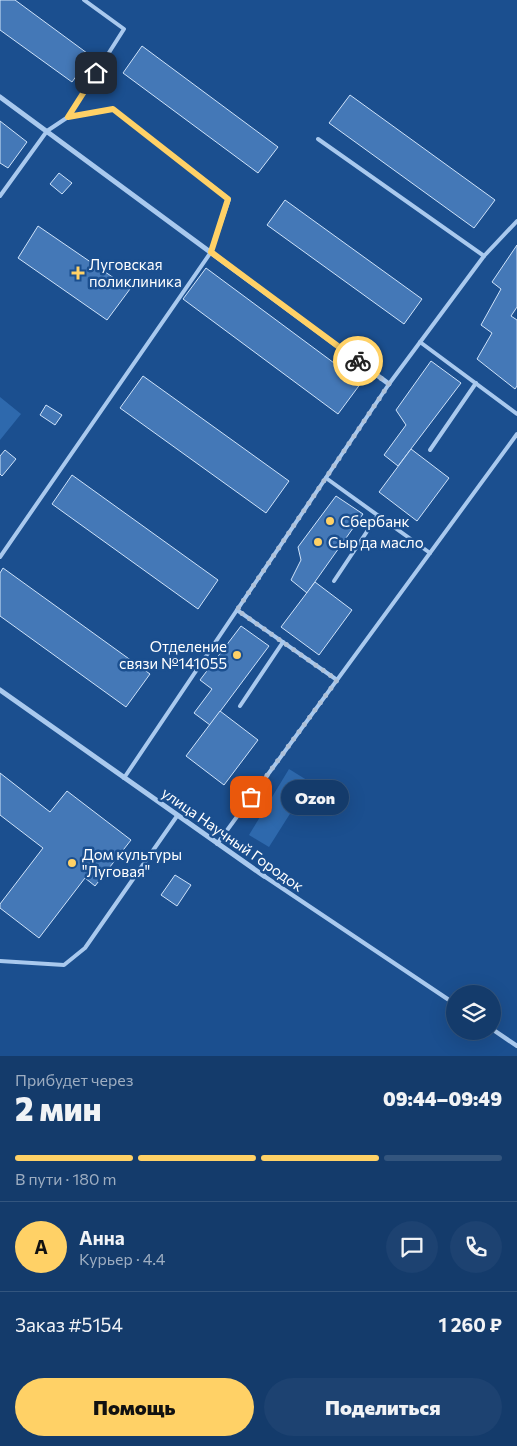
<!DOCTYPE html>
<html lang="ru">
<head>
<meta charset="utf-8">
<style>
  body { margin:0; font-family:Commissioner,sans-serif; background:#1d4271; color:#f1f3f6; height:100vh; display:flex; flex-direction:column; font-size:19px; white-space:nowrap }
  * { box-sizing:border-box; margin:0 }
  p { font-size:16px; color:#9dadc1 }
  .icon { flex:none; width:28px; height:28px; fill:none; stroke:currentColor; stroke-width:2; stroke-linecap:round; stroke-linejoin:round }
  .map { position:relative; height:1056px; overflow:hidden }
  .side { display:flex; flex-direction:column; background:#143b6b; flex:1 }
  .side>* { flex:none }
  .controls { position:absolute; left:446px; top:985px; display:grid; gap:10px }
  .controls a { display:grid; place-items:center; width:55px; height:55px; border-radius:50%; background:#143b6b; box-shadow:0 5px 20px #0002,0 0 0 1px #33557e; font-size:25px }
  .pin { position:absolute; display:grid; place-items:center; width:42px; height:42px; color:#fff; margin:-21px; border-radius:10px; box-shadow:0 2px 8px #0006 }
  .courier { position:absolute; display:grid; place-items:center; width:50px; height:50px; margin:-25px; border:4px solid #ffd166; border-radius:50%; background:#fff; color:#222; box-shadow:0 1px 6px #0007 }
  .bubble { position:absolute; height:35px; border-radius:18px; background:#143b6b; box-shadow:0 5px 20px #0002,0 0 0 1px #33557e; font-size:16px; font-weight:800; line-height:35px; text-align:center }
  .head em { font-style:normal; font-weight:800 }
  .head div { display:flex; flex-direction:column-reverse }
  .head { display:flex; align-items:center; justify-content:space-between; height:85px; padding:0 15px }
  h1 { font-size:32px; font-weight:800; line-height:38px }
  .bar { display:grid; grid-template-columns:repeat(4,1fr); gap:8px 5px; align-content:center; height:60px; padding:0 15px }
  .bar i { height:6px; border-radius:4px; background:#33557e }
  .bar .on { background:#ffd166 }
  .bar p { grid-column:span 4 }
  .line { display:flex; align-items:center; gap:12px; padding:0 15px; border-top:1px solid #33557e }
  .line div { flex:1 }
  .round { display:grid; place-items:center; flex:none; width:52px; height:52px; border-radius:26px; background:#1d4271 }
  .action { display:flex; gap:10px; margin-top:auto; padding:10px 15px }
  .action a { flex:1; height:58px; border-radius:30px; background:#ffd166; color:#111; font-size:20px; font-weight:800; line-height:58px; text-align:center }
  .action a+a { background:#1d4271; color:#f1f3f6 }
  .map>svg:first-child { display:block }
  .green { fill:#2e69ad }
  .building { fill:#4478b7; stroke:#cfe3fa }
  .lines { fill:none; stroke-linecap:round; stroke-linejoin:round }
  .service { stroke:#a9c9ee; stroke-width:4 }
  .pedestrian { stroke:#a9c9ee; stroke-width:4.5 }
  .minor { stroke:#a9c9ee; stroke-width:5 }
  .done { stroke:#afc1d8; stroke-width:5; stroke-dasharray:0 9 }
  .route { stroke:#ffd166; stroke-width:6 }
  .poi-dot { fill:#ffd166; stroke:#1b4f8f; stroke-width:2 }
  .labels { text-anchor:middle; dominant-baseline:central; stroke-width:5; stroke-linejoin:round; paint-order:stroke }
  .poi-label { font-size:15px; fill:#fff; stroke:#1b4f8f; text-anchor:start }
  .street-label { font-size:15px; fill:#fff; stroke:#1b4f8f }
</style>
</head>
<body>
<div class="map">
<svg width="517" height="1056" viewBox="0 0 517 1056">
  <rect width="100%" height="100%" fill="#1b4f8f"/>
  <g class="green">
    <polygon points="0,397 21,414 0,440"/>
    <polygon points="289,769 310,782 269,847 249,835"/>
  </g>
  <g class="building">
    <polygon points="0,0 15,0 91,56 72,82 0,30"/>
    <polygon points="142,46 278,147 258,173 123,73"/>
    <polygon points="350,95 495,200 474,228 329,123"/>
    <polygon points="0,121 27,142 8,168 0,163"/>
    <polygon points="59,173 72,183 62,194 50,184"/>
    <polygon points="285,200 422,299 404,324 267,225"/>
    <polygon points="38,226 130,289 107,320 18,258"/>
    <polygon points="517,245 517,307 511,316 517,320 517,386 515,389 477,359 492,333 481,325 501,289 492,282"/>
    <polygon points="206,268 361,383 338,414 183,299"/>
    <polygon points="431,361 461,383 398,466 384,455 406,425 396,410"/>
    <polygon points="143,376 289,481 266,513 120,408"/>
    <polygon points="46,405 62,415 55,425 40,415"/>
    <polygon points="411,449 449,478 417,521 379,492"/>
    <polygon points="5,450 16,459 2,476 0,474 0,456"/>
    <polygon points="72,475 218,580 198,609 52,504"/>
    <polygon points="336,496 363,514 307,593 291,580 301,560 298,547"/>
    <polygon points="3,568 150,674 126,707 0,616 0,573"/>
    <polygon points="315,582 352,610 319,655 281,627"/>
    <polygon points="241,626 269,646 210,725 194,713 212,689 200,680"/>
    <polygon points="220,711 258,740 224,785 186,756"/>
    <polygon points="0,773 50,812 67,791 131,840 95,886 85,878 39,938 0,908 0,904 43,848 0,815"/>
    <polygon points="175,875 191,885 177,906 161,895"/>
  </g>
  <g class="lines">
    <g class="service">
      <polyline points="68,117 124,29 84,0"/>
      <polyline points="318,139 484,256"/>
      <polyline points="0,196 47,131 68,117 113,109 229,199 211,252 0,557"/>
      <polyline points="420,342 517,414"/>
      <polyline points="430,450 476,383"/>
      <polyline points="326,478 430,553"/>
      <polyline points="334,581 378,515"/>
      <polyline points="237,610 337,680"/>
      <polyline points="240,706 283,642"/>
      <polyline points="124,778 389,384 484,256 517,221"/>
      <polyline points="217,844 517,434"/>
      <polyline points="0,961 64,965 85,948 177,816"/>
    </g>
    <g class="pedestrian">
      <polyline points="264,876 455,1004"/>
      <polyline points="492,1029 517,1046"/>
    </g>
    <g class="minor">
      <polyline points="0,97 389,384"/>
      <polyline points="0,690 264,876"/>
    </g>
  </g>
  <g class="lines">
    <polyline class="done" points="251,797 337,680 237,610 389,384 358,361"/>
    <polyline class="route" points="96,73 68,117 113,109 228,199 211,252 358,361"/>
  </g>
  <g class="poi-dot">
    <path d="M75.5 265.5h5v5h5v5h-5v5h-5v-5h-5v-5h5z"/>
    <circle cx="330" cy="521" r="5"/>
    <circle cx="318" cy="542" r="5"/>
    <circle cx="237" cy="655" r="5"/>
    <circle cx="72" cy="863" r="5"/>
  </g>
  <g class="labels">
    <g class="poi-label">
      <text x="89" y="264">Луговская<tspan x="89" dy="17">поликлиника</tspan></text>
      <text x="340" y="521">Сбербанк</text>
      <text x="328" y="542">Сыр да масло</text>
      <text x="227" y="646" text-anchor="end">Отделение<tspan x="227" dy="17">связи №141055</tspan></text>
      <text x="82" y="854">Дом культуры<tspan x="82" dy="17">"Луговая"</tspan></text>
    </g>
    <g class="street-label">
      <text transform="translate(233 839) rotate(35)">улица Научный Городок</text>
    </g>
  </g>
</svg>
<div class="controls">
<a><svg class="icon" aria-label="layers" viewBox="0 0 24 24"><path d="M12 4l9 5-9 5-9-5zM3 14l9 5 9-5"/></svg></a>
</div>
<div class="pin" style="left:251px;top:797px;background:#ea580c"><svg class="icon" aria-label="bag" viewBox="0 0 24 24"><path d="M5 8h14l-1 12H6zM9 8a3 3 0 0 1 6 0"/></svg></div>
<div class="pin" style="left:96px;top:73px;background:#1f2937"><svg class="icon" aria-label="home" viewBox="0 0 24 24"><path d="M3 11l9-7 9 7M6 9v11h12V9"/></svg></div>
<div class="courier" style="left:358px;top:361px"><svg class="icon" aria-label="bike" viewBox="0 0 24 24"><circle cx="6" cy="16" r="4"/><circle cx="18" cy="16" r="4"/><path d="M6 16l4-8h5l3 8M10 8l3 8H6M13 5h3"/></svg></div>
<div class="bubble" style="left:281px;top:780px;width:68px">Ozon</div>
</div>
<section class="side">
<div class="head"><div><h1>2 мин</h1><p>Прибудет через</p></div><em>09:44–09:49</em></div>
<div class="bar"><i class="on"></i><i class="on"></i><i class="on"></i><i></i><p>В пути · 180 m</p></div>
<div class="line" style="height:90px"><b class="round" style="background:#ffd166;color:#111">А</b><div><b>Анна</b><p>Курьер · 4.4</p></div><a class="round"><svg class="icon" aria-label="chat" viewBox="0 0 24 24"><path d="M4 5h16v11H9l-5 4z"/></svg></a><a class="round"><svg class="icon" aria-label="phone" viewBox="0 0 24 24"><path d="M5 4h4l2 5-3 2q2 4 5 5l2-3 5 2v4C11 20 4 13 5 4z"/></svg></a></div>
<div class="line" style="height:65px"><div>Заказ #5154</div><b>1 260 ₽</b></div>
<div class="action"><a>Помощь</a><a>Поделиться</a></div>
</section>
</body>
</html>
